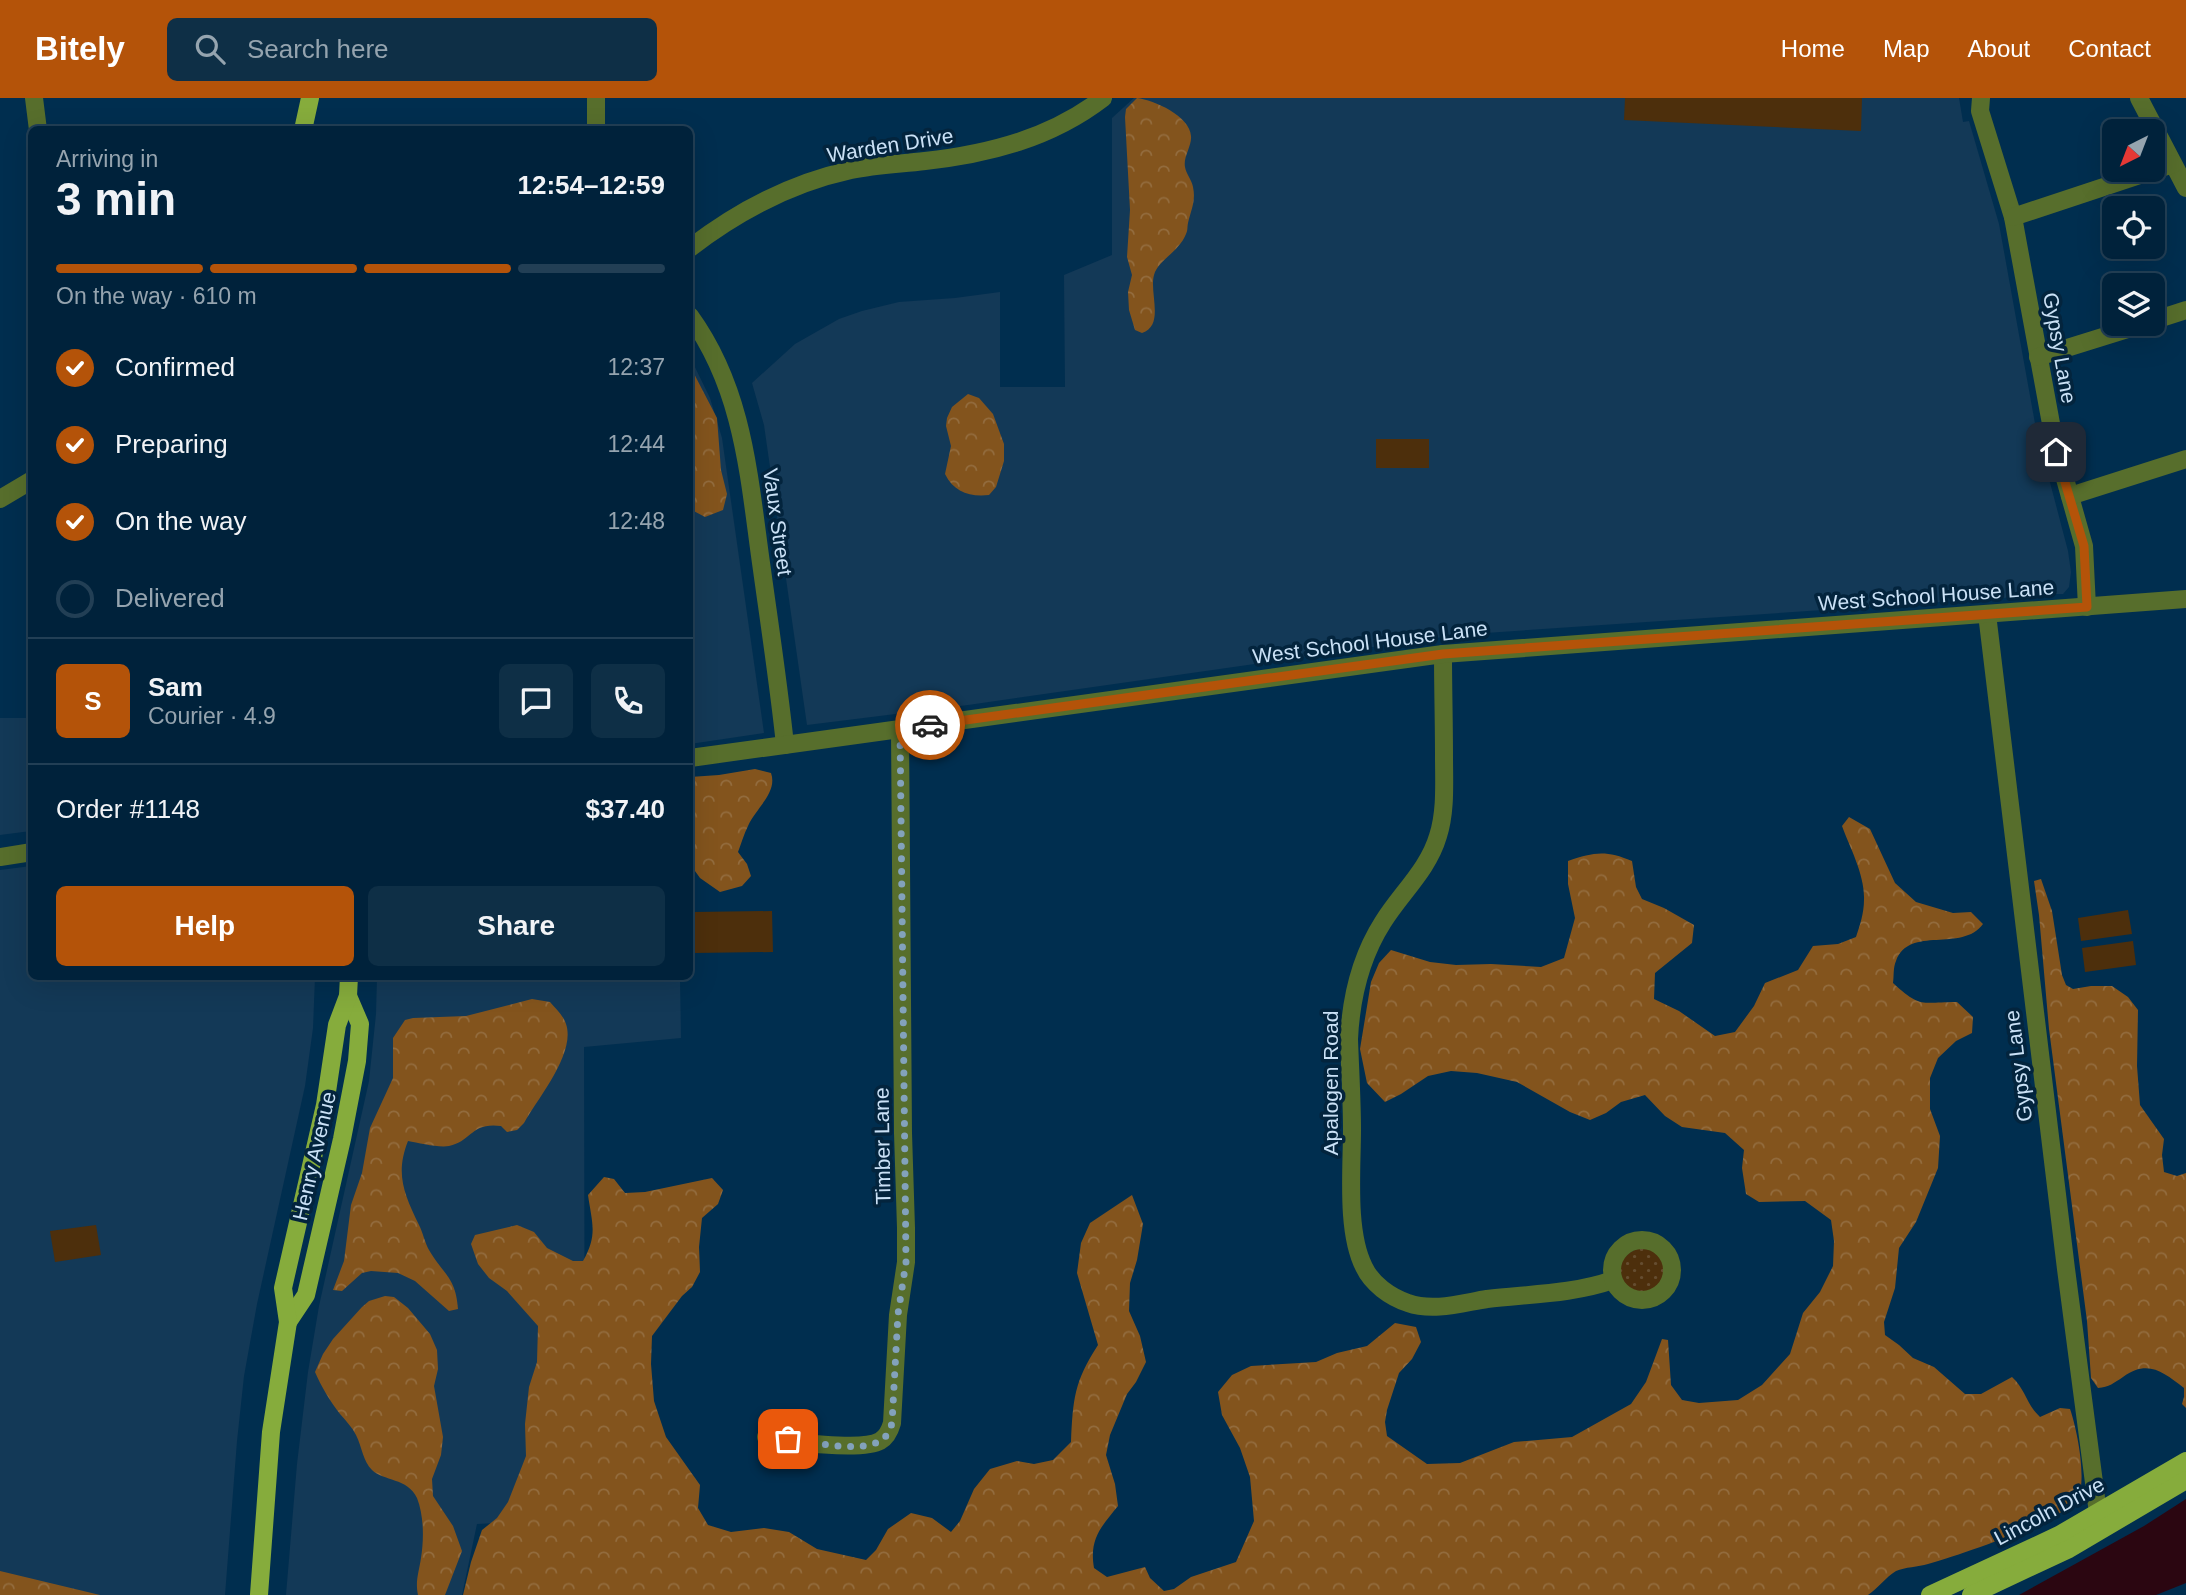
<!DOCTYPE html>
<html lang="en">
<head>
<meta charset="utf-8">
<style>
  body { margin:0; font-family:Arial,sans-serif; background:#0e2f46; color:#f1f3f6; height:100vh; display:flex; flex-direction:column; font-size:26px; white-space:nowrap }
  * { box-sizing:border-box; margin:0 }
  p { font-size:23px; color:#95a4af }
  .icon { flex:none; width:38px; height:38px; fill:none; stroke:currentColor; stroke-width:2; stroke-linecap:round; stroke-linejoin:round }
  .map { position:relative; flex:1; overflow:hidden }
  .side { position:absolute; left:28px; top:28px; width:665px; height:854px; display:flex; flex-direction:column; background:#00223b; border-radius:10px; box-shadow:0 7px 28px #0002,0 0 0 2px #223f55 }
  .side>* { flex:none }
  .needle { width:46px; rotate:222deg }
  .fabs { position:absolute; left:2102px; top:21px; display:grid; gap:14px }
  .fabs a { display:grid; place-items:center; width:63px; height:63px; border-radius:10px; background:#00223b; box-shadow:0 7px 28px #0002,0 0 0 2px #223f55; font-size:35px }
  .pin { position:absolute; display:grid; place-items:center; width:60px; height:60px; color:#fff; margin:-30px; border-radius:14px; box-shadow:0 4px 10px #0006 }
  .courier { position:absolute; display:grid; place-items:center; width:70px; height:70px; margin:-35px; border:5px solid #b45309; border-radius:50%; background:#fff; color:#222; box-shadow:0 2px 9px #0007 }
  .headline em { font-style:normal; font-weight:700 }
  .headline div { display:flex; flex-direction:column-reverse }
  .headline { display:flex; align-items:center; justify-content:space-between; height:119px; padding:0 28px }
  h1 { font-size:46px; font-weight:700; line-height:52px }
  .bar { display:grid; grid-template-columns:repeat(4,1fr); gap:10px 7px; align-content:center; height:84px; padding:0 28px }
  .bar i { height:9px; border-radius:5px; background:#223f55 }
  .bar .on { background:#b45309 }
  .bar p { grid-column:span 4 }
  .line { display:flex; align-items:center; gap:18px; padding:0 28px; border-top:2px solid #223f55 }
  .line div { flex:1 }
  .round { display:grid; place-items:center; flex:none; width:74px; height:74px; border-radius:10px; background:#0e2f46 }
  ol { padding:0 28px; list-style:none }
  li { display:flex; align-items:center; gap:21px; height:77px }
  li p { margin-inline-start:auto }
  li .icon { padding:7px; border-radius:50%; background:#b45309; color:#fff; stroke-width:4 }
  li:last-child { color:#95a4af }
  li i { width:38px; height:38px; border:4px solid #223f55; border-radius:50% }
  .primary-button { display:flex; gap:14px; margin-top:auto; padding:14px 28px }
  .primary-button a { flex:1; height:80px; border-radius:10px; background:#b45309; color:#fff; font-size:28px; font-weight:700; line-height:80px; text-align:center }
  .primary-button a+a { background:#0e2f46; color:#f1f3f6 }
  header { display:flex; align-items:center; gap:42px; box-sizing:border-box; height:98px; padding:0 35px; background:#b45309; color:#fff }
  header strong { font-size:33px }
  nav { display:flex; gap:38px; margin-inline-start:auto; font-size:24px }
  .search { width:490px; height:63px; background:#0e2f46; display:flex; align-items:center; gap:18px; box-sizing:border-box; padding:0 24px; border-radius:10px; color:#95a4af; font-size:26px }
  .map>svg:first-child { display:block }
  .built { fill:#133957 }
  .grass { fill:url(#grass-dots) }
  .forest { fill:url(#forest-crowns) }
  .garden { fill:#4d2f0c }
  .water { fill:#2b0611 }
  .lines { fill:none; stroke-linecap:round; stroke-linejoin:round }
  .street { stroke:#576e2c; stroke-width:18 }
  .primary { stroke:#86ac3c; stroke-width:18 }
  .done { stroke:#83a2bc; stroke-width:7; stroke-dasharray:0 12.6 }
  .route { stroke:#b45309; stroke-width:9 }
  .labels { text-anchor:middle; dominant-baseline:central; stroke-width:7; stroke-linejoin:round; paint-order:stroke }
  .street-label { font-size:21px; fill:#cae1f6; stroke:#03243d }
</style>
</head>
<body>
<header>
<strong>Bitely</strong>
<div class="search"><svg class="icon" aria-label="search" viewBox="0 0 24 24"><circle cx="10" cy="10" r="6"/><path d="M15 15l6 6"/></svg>Search here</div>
<nav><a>Home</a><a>Map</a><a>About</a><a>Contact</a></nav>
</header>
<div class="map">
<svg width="2186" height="1497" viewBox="0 0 2186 1497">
  <defs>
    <pattern id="grass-dots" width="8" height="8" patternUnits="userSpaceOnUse" patternTransform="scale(1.75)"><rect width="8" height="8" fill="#4d2f0c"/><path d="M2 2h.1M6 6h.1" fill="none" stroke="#654d30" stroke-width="1.8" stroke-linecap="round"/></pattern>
    <pattern id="forest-crowns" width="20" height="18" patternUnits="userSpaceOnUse" patternTransform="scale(1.75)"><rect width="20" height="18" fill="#83541d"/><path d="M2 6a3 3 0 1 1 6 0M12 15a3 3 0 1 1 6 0" fill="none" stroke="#936c3e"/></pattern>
  </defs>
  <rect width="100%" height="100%" fill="#002e4f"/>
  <g class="built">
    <polygon points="1134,0 1959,0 1963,24 1969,23 1999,126 2036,331 2068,453 2071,474 2069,489 2063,496 2058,496 1456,537 968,607 807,627 764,327 752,285 795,246 839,221 862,213 899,204 955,200 1000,194 1000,289 1065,289 1064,177 1112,157 1112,20"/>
    <polygon points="690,259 710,300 722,340 764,635 690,646"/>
    <polygon points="0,620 31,620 31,733 0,737"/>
    <polygon points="31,768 32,878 315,879 313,930 305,988 257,1206 244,1278 237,1343 225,1497 73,1497 0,1480 0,772"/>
    <polygon points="377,879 680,879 681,940 584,949 585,1420 477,1426 462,1497 286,1497 297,1366 308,1274 319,1208 369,983 376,916"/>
  </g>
  <path class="grass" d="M1644,1149c21,4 29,23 16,40 -17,12 -38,7 -44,-15 5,-14 13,-22 28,-25z"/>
  <g class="forest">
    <path d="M1137,0c17,2 53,18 54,38 1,10 -8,21 -6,31 1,7 7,13 8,20 3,14 -2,23 -5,36 -1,5 0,7 -2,11 -7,18 -28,26 -32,41 -5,18 11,50 -12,58l-7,-3 -6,-20 -1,-18 4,-17 -5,-18 3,-47 -5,-93 1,-8z"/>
    <polygon points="690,268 717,320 721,372 727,396 723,412 705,419 690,411"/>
    <path d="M968,296l11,4 14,16 11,30v17l-8,26 -7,8c-20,2 -35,-3 -44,-21l6,-28 -5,-20 1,-8 5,-11z"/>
    <path d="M755,671l16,4c7,20 -16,36 -23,53 -4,8 -7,18 -10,26l9,12 4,12 -9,10 -22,6 -20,-14 -10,-14v-87l29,-2z"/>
    <path d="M1849,719l21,12 25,54 21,19 37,11 18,-1 12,12c-21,29 -74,1 -87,37 -3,6 -2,16 -3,22 28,26 29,19 64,19l16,15 -1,16 -16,8 -18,17 -8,20v31l10,27 -2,32 -22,54 -17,26 -4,40 -11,34 1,13 14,10 14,13 21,9 31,27h16l31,-17c14,13 14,27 28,40l20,-9 10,1c7,20 17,70 8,89 -10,21 -124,59 -150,66 -10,3 -23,3 -32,7 -10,6 -18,17 -28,24h-1405l8,-33 11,-32 15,-12 11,-16 18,-46 -1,-32 4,-37 8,-25 1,-36 -31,-35 -18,-13 -11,-14 -7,-20 4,-9 42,-10 17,7 13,16 26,13h10c15,-26 9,-38 5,-66l16,-18 10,2 11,14 20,-1 67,-14 11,12 -5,14 -16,14 -3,29 1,25 -8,15 -10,9 -30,40 -1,28 3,37 12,36 34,48 -2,23 10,17 23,7 33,-4 25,4 28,17 49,11 10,-10 12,-21 23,-16 21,5 19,14 9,-11 14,-32 16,-20 27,-8 17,3 19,-4 18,-18c2,-43 3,-60 27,-97l-21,-72 4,-30 9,-20 42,-28 11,29 -6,36 -7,23 -1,28 11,25 6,26 -10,20 -9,12 -17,41 -4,20 9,29 3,22c-17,21 -29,33 -24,62l13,9 38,-10 5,11 14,13 10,-2 17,-12 45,-15 18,-41 -4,-44 -10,-29 -18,-33 -4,-23 14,-17 19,-9 65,-4 21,-9 30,-7 28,-23 21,4 5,15 -9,17 -13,14 -12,37 -2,12 2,14 40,28 33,-1 54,-21 58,-5 59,-33 15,-22 16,-43 6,1 3,45 11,15 17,3 39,-3 24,-15 28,-31 13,-41 17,-21 13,-26 1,-25 -3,-21 -26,-19 -46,1 -13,-8 -4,-26 2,-18 -19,-17 -43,-6 -17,-11 -20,-21 -24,7 -15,11 -16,7 -20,-8 -53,-30 -40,-9 -26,-2 -23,5 -27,18 -16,8 -18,-19 -7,-34 11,-67 8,-19 12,-13 39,12 26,3 35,-1 50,3 23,-9 11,-40 -7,-34v-23c26,-9 38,-11 64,0l4,26 6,12 22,9 30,17 -2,18 -37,30 -1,26 25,12 36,25 20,-4 19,-26 11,-23 33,-13 15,-24 25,-2 18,-7c4,-12 8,-24 8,-37 1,-25 -14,-52 -22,-74z"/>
    <path d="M2041,781l11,32 10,64 4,10 7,4 18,-3h21l16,11 10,13 -1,56 3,39 24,34 -2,16 2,17 13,4 9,-3v235l-4,-4 2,-7v-9c-21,-16 -36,-29 -61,-11 -9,6 -14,10 -25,11l-7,-10 -4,-57 -38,-292 -10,-114 -5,-34z"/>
    <path d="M532,901l18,3c6,7 13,13 16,22 10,29 -28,74 -42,99l-7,7 -10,2 -6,-6c-30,-4 -29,15 -52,20 -10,2 -30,-3 -41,-5 -13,33 -4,53 11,84 4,8 6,18 10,25 15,25 27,28 29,59l-9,2 -34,-30 -17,-8 -27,-2 -9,2 -20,18 -9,-1 11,-29 7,-56 11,-32 8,-45 23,-50v-40l12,-18 8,-2 53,-2z"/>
    <path d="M385,1198l9,1 14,11 22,26 7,16 1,19 -4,17 9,51 -2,18 -9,24 1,17 20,30 9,25 -17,44h-27c-3,-14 1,-23 3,-37 3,-19 3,-42 -4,-60 -9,-20 -34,-17 -45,-28 -9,-9 -10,-23 -16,-35 -4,-8 -10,-14 -16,-21 -10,-13 -19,-28 -25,-42l8,-18 10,-15 29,-32 7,-6z"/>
    <polygon points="0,1473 100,1497 0,1497"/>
  </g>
  <g class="garden">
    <polygon points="1625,0 1862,0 1861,33 1624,22"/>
    <rect x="1376" y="341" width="53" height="29"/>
    <polygon points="2128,812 2132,836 2081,843 2078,820"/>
    <polygon points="772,813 773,854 693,855 692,814"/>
    <polygon points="2133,843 2136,867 2085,874 2082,850"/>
    <polygon points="450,879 512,879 485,884"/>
    <polygon points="96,1127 101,1157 55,1164 50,1133"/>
  </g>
  <polygon class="water" points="2186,1401 2186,1485 2156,1497 2019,1497 2144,1428"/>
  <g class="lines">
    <g class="street">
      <polyline points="34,0 38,32"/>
      <polyline points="1981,0 1980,13 2013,119 2054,342 2084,448 2087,509"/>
      <polyline points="2139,0 2186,90"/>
      <polyline points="596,32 596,0"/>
      <polyline points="2013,119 2173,66"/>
      <path d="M690,150c48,-37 101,-65 161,-78 24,-5 49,-6 74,-9 64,-7 126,-23 178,-63"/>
      <path d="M690,218c55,76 59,164 72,254 8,58 17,117 23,175"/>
      <polyline points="2152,223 2186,212"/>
      <polyline points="2038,259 2144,226"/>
      <polyline points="2070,398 2186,361"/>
      <polyline points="0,401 32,382"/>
      <polyline points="1987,516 2066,1171 2098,1415"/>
      <path d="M1443,556c0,34 1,68 1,102 0,27 2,55 -6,80 -10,34 -37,57 -55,86 -23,36 -32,75 -34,117 1,30 3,61 3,91 0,39 -6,102 12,137 8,17 26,30 44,36 25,9 54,0 79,-4 43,-5 86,-5 126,-19"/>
      <polyline points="690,660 1443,556 2186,501"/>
      <polyline points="0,759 32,754"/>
      <circle cx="1642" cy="1172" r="30"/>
      <path d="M766,1339c20,5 97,14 114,4 7,-4 10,-11 12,-18l6,-108 8,-53v-34l-3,-95 -3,-404"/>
    </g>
    <g class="primary">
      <polyline points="303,32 310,0"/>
      <polyline points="288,1224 306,1197 342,1041 357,963 360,926 348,898"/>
      <polyline points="259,1497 271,1334 288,1224 283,1190 325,1007 337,927 348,898 349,878"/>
      <polyline points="1930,1497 2059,1437 2186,1363"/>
      <polyline points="1971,1497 2069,1451 2186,1382"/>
    </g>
  </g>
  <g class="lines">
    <path class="done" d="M788,1341c22,3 72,14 92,2 7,-4 10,-11 12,-18l6,-109 8,-52 -6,-533 30,-4"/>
    <polyline class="route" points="930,627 1443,556 2087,509 2084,448 2056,354"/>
  </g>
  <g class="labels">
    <g class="street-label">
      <text transform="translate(890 47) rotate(-9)">Warden Drive</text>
      <text transform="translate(2060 250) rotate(80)">Gypsy Lane</text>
      <text transform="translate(778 424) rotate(82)">Vaux Street</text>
      <text transform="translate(1936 497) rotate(-4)">West School House Lane</text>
      <text transform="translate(1370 544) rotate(-7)">West School House Lane</text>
      <text transform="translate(2018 968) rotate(-97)">Gypsy Lane</text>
      <text transform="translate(1330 985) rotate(-90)">Apalogen Road</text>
      <text transform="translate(882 1048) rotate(-91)">Timber Lane</text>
      <text transform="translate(314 1058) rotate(-77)">Henry Avenue</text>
      <text transform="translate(2049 1413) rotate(-28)">Lincoln Drive</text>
    </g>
  </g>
</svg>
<div class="fabs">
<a><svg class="needle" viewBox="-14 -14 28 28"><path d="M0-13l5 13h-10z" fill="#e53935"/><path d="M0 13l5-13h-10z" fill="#95a4af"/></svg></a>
<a><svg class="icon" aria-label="locate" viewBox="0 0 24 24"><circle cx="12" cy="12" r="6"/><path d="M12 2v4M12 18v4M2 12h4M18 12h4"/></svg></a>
<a><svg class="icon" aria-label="layers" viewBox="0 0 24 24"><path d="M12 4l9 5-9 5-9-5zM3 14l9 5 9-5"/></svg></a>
</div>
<div class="pin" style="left:788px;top:1341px;background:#ea580c"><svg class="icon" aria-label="bag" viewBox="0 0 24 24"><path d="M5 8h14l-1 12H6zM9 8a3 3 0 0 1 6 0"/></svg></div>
<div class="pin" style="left:2056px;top:354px;background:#1f2937"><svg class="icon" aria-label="home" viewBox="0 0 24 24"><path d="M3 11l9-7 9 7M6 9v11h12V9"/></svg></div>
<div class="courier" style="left:930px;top:627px"><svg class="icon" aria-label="car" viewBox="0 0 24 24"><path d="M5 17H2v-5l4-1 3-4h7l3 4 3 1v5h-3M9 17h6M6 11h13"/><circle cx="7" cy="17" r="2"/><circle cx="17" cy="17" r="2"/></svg></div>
<section class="side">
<div class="headline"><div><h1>3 min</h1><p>Arriving in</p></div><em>12:54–12:59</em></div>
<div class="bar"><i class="on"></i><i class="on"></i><i class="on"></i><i></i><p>On the way · 610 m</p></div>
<ol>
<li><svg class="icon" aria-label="check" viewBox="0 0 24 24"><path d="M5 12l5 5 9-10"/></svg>Confirmed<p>12:37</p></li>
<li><svg class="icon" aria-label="check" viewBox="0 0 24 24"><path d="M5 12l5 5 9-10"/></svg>Preparing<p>12:44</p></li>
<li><svg class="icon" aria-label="check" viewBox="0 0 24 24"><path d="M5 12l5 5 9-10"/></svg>On the way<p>12:48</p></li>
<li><i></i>Delivered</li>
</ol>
<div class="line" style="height:126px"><b class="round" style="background:#b45309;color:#fff">S</b><div><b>Sam</b><p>Courier · 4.9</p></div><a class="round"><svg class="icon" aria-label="chat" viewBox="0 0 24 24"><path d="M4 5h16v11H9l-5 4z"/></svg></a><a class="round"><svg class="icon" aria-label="phone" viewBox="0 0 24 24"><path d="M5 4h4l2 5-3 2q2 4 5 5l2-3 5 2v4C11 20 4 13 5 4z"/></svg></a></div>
<div class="line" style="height:91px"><div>Order #1148</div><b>$37.40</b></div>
<div class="primary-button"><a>Help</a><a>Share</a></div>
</section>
</div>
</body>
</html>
